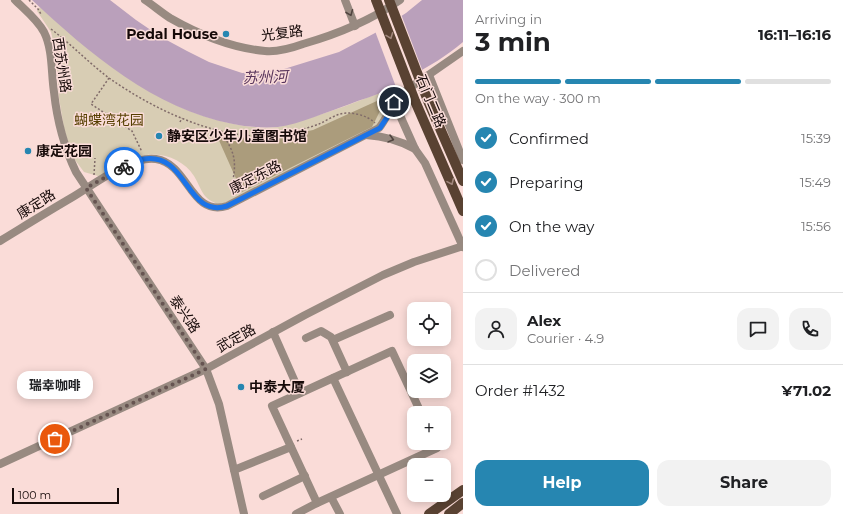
<!DOCTYPE html>
<html lang="en">
<head>
<meta charset="utf-8">
<style>
  body { margin:0; font-family:Montserrat,"Noto Sans SC",sans-serif; background:#f2f2f2; color:#202124; height:100vh; display:flex; flex-direction:column; font-size:15px; white-space:nowrap }
  * { box-sizing:border-box; margin:0 }
  p { font-size:13px; color:#757577 }
  .icon { flex:none; width:22px; height:22px; fill:none; stroke:currentColor; stroke-width:2; stroke-linecap:round; stroke-linejoin:round }
  .map { position:relative; flex:1; overflow:hidden }
  .side { display:flex; flex-direction:column; background:#fff; width:380px }
  .side>* { flex:none }
  .controls { position:absolute; left:407px; top:302px; display:grid; gap:8px }
  .controls a { display:grid; place-items:center; width:44px; height:44px; border-radius:8px; background:#fff; box-shadow:0 2px 10px #0003; font-size:20px }
  .scale { position:absolute; left:12px; bottom:10px; width:107px; box-sizing:border-box; padding-left:4px; border:2px solid #160a09; border-top:0; font-size:11px; line-height:14px; white-space:nowrap; color:#160a09; -webkit-text-stroke:3px #fadcd8; paint-order:stroke }
  .pin { position:absolute; display:grid; place-items:center; width:34px; height:34px; color:#fff; margin:-17px; border:2px solid #fff; border-radius:50%; box-shadow:0 1px 4px #0007 }
  .courier { position:absolute; display:grid; place-items:center; width:40px; height:40px; margin:-20px; border:3px solid #1a73e8; border-radius:50%; background:#fff; color:#222; box-shadow:0 1px 5px #0007 }
  .bubble { position:absolute; height:28px; border-radius:12px; background:#fff; box-shadow:0 2px 10px #0003; font-size:13px; font-weight:700; line-height:28px; text-align:center }
  .overview em { font-style:normal; font-weight:700 }
  .overview div { display:flex; flex-direction:column-reverse }
  .overview { display:flex; align-items:center; justify-content:space-between; height:68px; padding:0 12px }
  h1 { font-size:26px; font-weight:700; line-height:30px }
  .bar { display:grid; grid-template-columns:repeat(4,1fr); gap:6px 4px; align-content:center; height:48px; padding:0 12px }
  .bar i { height:5px; border-radius:3px; background:#e0e0e0 }
  .bar .selected { background:#2686b1 }
  .bar p { grid-column:span 4 }
  .line { display:flex; align-items:center; gap:10px; padding:0 12px; border-top:1px solid #e0e0e0 }
  .line div { flex:1 }
  .round { display:grid; place-items:center; flex:none; width:42px; height:42px; border-radius:12px; background:#f2f2f2 }
  ol { padding:0 12px; list-style:none }
  li { display:flex; align-items:center; gap:12px; height:44px }
  li p { margin-inline-start:auto }
  li .icon { padding:4px; border-radius:50%; background:#2686b1; color:#fff; stroke-width:4 }
  li:last-child { color:#757577 }
  li i { width:22px; height:22px; border:2px solid #e0e0e0; border-radius:50% }
  .primary-button { display:flex; gap:8px; margin-top:auto; padding:8px 12px }
  .primary-button a { flex:1; height:46px; border-radius:12px; background:#2686b1; color:#fff; font-size:16px; font-weight:700; line-height:46px; text-align:center }
  .primary-button a+a { background:#f2f2f2; color:#202124 }
  main { display:flex; flex:1; min-height:0 }
  .map>svg:first-child { display:block }
  .green { fill:#d8cdb4 }
  .forest { fill:#ab9c7c }
  .water { fill:#baa0bb }
  .pier { fill:#fadcd8 }
  .lines { fill:none; stroke-linecap:round; stroke-linejoin:round }
  .path { stroke:#806b69; stroke-width:1.5; stroke-dasharray:2 2; stroke-linecap:butt }
  .minor { stroke:#988a81; stroke-width:8 }
  .major { stroke:#594232; stroke-width:10 }
  .major-bridge { stroke:#594232; stroke-width:10 }
  .oneway { stroke:#50443f }
  .oneway2 { stroke:#a1877d }
  .done { stroke:#665451; stroke-width:4; stroke-dasharray:0 7.2 }
  .route { stroke:#1a73e8; stroke-width:5 }
  .poi-dot { fill:#2686b1; stroke:#fadcd8; stroke-width:1.5 }
  .labels { text-anchor:middle; dominant-baseline:central; stroke-width:3; stroke-linejoin:round; paint-order:stroke }
  .street-label { font-size:14px; fill:#160a09; stroke:#fadcd8 }
  .poi-label { font-size:14px; font-weight:bold; fill:#160a09; stroke:#fadcd8; text-anchor:start }
  .park-label { font-size:14px; fill:#563f01; stroke:#fadcd8 }
  .water-label { font-size:15px; font-style:italic; fill:#57335a; stroke:#fadcd8 }
</style>
</head>
<body>
<main>
<div class="map">
<svg width="463" height="514" viewBox="0 0 463 514">
  <rect width="100%" height="100%" fill="#fadcd8"/>
  <path class="green" d="M40,7c56,50 117,102 194,117 14,3 30,5 45,3 6,-2 13,-4 20,-6 30,-8 59,-20 89,-31l3,12 -13,23 -135,70 -23,10c-19,-7 -17,-14 -26,-29 -10,-16 -33,-25 -51,-20 -12,3 -27,13 -39,19l-6,1 -14,-4 -12,-16 -8,-28 -5,-30 -3,-44 -5,-22 -14,-21z"/>
  <polygon class="forest" points="379,100 381,109 372,127 242,192 217,136 272,139 313,130"/>
  <path class="water" d="M32,0h78l26,20 25,17 26,14 22,11 33,11 19,-1 23,-3 55,-17 36,-19 31,-20 16,-13h41v42c-16,14 -34,24 -53,35 -7,4 -15,10 -23,13 -12,6 -25,9 -37,14 -21,7 -50,20 -72,23 -15,1 -31,0 -45,-3 -79,-15 -144,-71 -201,-124z"/>
  <polygon class="pier" points="401,14 423,72 396,87 375,31"/>
  <g class="lines">
    <g class="path">
      <polyline points="29,0 38,9 41,14"/>
      <path d="M51,29c21,16 38,34 58,49 41,29 100,58 151,58 17,0 43,-6 59,-12 9,-4 18,-11 28,-11 9,0 21,3 28,10"/>
      <polyline points="109,78 91,104 132,131 142,152"/>
      <polyline points="180,122 182,118"/>
      <path d="M220,131c13,18 17,27 13,49"/>
      <polyline points="94,175 95,158"/>
      <polyline points="297,441 302,439"/>
    </g>
    <g class="minor">
      <path d="M15,0c10,10 22,19 29,32 9,18 7,41 10,60 3,28 10,55 22,80l130,197 13,35 25,110"/>
      <path d="M145,0c9,6 17,13 25,18 28,16 62,30 95,33 12,1 27,-3 38,-7 35,-10 67,-23 97,-44"/>
      <polyline points="345,0 355,26"/>
      <polyline points="429,75 463,160"/>
      <polyline points="394,102 415,149 425,163 463,247"/>
      <path d="M366,135c18,1 33,5 49,14"/>
      <path d="M0,241c23,-14 47,-29 71,-43 21,-12 60,-43 85,-39 33,5 34,58 71,47l152,-78c9,-11 12,-24 22,-34l62,-43"/>
      <polyline points="273,332 300,393"/>
      <polyline points="306,338 321,331 331,337 347,372"/>
      <polyline points="333,340 390,315"/>
      <polyline points="333,378 397,514"/>
      <polyline points="421,413 392,351 272,406 317,503 437,448 435,443"/>
      <polyline points="0,464 206,369 305,315 383,275 414,262 463,246"/>
      <polyline points="234,470 291,447"/>
      <polyline points="263,496 305,476"/>
      <polyline points="331,497 340,514"/>
      <polyline points="296,514 317,503"/>
    </g>
    <g class="major">
      <polyline points="429,514 463,490"/>
      <polyline points="449,514 463,503"/>
    </g>
    <g class="major-bridge">
      <polyline points="376,0 415,101 463,211"/>
      <polyline points="389,0 428,101 463,181"/>
    </g>
  </g>
  <defs><path id="oneway-chevron" d="M-2-3.5L2.5 0L-2 3.5" fill="none" stroke-width="1.6" stroke-linecap="round" stroke-linejoin="round"/></defs>
  <g class="oneway">
    <use href="#oneway-chevron" transform="translate(350 13) rotate(68)"/>
    <use href="#oneway-chevron" transform="translate(391 139) rotate(15)"/>
  </g>
  <g class="oneway2">
    <use href="#oneway-chevron" transform="translate(390 36) rotate(69)"/>
    <use href="#oneway-chevron" transform="translate(451 182) rotate(66)"/>
  </g>
  <g class="lines">
    <polyline class="done" points="55,439 206,369 86,188 124,167"/>
    <path class="route" d="M124,167c6,-3 13,-7 20,-8 44,-7 42,60 83,47l153,-78 8,-12 6,-14"/>
  </g>
  <g class="poi-dot">
    <circle cx="226" cy="34" r="4"/>
    <circle cx="159" cy="136" r="4"/>
    <circle cx="28" cy="151" r="4"/>
    <circle cx="241" cy="387" r="4"/>
  </g>
  <g class="labels">
    <g class="street-label">
      <text transform="translate(282 33) rotate(-7)">光复路</text>
      <text transform="translate(62 65) rotate(81)">西苏州路</text>
      <text transform="translate(431 101) rotate(67)">石门二路</text>
      <text transform="translate(255 177) rotate(-27)">康定东路</text>
      <text transform="translate(36 204) rotate(-32)">康定路</text>
      <text transform="translate(185 314) rotate(56)">泰兴路</text>
      <text transform="translate(236 338) rotate(-29)">武定路</text>
    </g>
    <g class="poi-label">
      <text x="218" y="34" text-anchor="end">Pedal House</text>
      <text x="167" y="136">静安区少年儿童图书馆</text>
      <text x="36" y="151">康定花园</text>
      <text x="249" y="387">中泰大厦</text>
    </g>
    <g class="park-label">
      <text x="109" y="120">蝴蝶湾花园</text>
    </g>
    <g class="water-label">
      <text transform="translate(265 77) rotate(-2)">苏州河</text>
    </g>
  </g>
</svg>
<div class="controls">
<a><svg class="icon" aria-label="locate" viewBox="0 0 24 24"><circle cx="12" cy="12" r="6"/><path d="M12 2v4M12 18v4M2 12h4M18 12h4"/></svg></a>
<a><svg class="icon" aria-label="layers" viewBox="0 0 24 24"><path d="M12 4l9 5-9 5-9-5zM3 14l9 5 9-5"/></svg></a>
<a>+</a>
<a>−</a>
</div>
<div class="scale">100 m</div>
<div class="pin" style="left:55px;top:439px;background:#ea580c"><svg class="icon" aria-label="bag" viewBox="0 0 24 24"><path d="M5 8h14l-1 12H6zM9 8a3 3 0 0 1 6 0"/></svg></div>
<div class="pin" style="left:394px;top:102px;background:#1f2937"><svg class="icon" aria-label="home" viewBox="0 0 24 24"><path d="M3 11l9-7 9 7M6 9v11h12V9"/></svg></div>
<div class="courier" style="left:124px;top:167px"><svg class="icon" aria-label="bike" viewBox="0 0 24 24"><circle cx="6" cy="16" r="4"/><circle cx="18" cy="16" r="4"/><path d="M6 16l4-8h5l3 8M10 8l3 8H6M13 5h3"/></svg></div>
<div class="bubble" style="left:17px;top:371px;width:76px">瑞幸咖啡</div>
</div>
<section class="side">
<div class="overview"><div><h1>3 min</h1><p>Arriving in</p></div><em>16:11–16:16</em></div>
<div class="bar"><i class="selected"></i><i class="selected"></i><i class="selected"></i><i></i><p>On the way · 300 m</p></div>
<ol>
<li><svg class="icon" aria-label="check" viewBox="0 0 24 24"><path d="M5 12l5 5 9-10"/></svg>Confirmed<p>15:39</p></li>
<li><svg class="icon" aria-label="check" viewBox="0 0 24 24"><path d="M5 12l5 5 9-10"/></svg>Preparing<p>15:49</p></li>
<li><svg class="icon" aria-label="check" viewBox="0 0 24 24"><path d="M5 12l5 5 9-10"/></svg>On the way<p>15:56</p></li>
<li><i></i>Delivered</li>
</ol>
<div class="line" style="height:72px"><a class="round"><svg class="icon" aria-label="person" viewBox="0 0 24 24"><circle cx="12" cy="8" r="4"/><path d="M4 21q1-7 8-7t8 7"/></svg></a><div><b>Alex</b><p>Courier · 4.9</p></div><a class="round"><svg class="icon" aria-label="chat" viewBox="0 0 24 24"><path d="M4 5h16v11H9l-5 4z"/></svg></a><a class="round"><svg class="icon" aria-label="phone" viewBox="0 0 24 24"><path d="M5 4h4l2 5-3 2q2 4 5 5l2-3 5 2v4C11 20 4 13 5 4z"/></svg></a></div>
<div class="line" style="height:52px"><div>Order #1432</div><b>¥71.02</b></div>
<div class="primary-button"><a>Help</a><a>Share</a></div>
</section>
</main>
</body>
</html>
